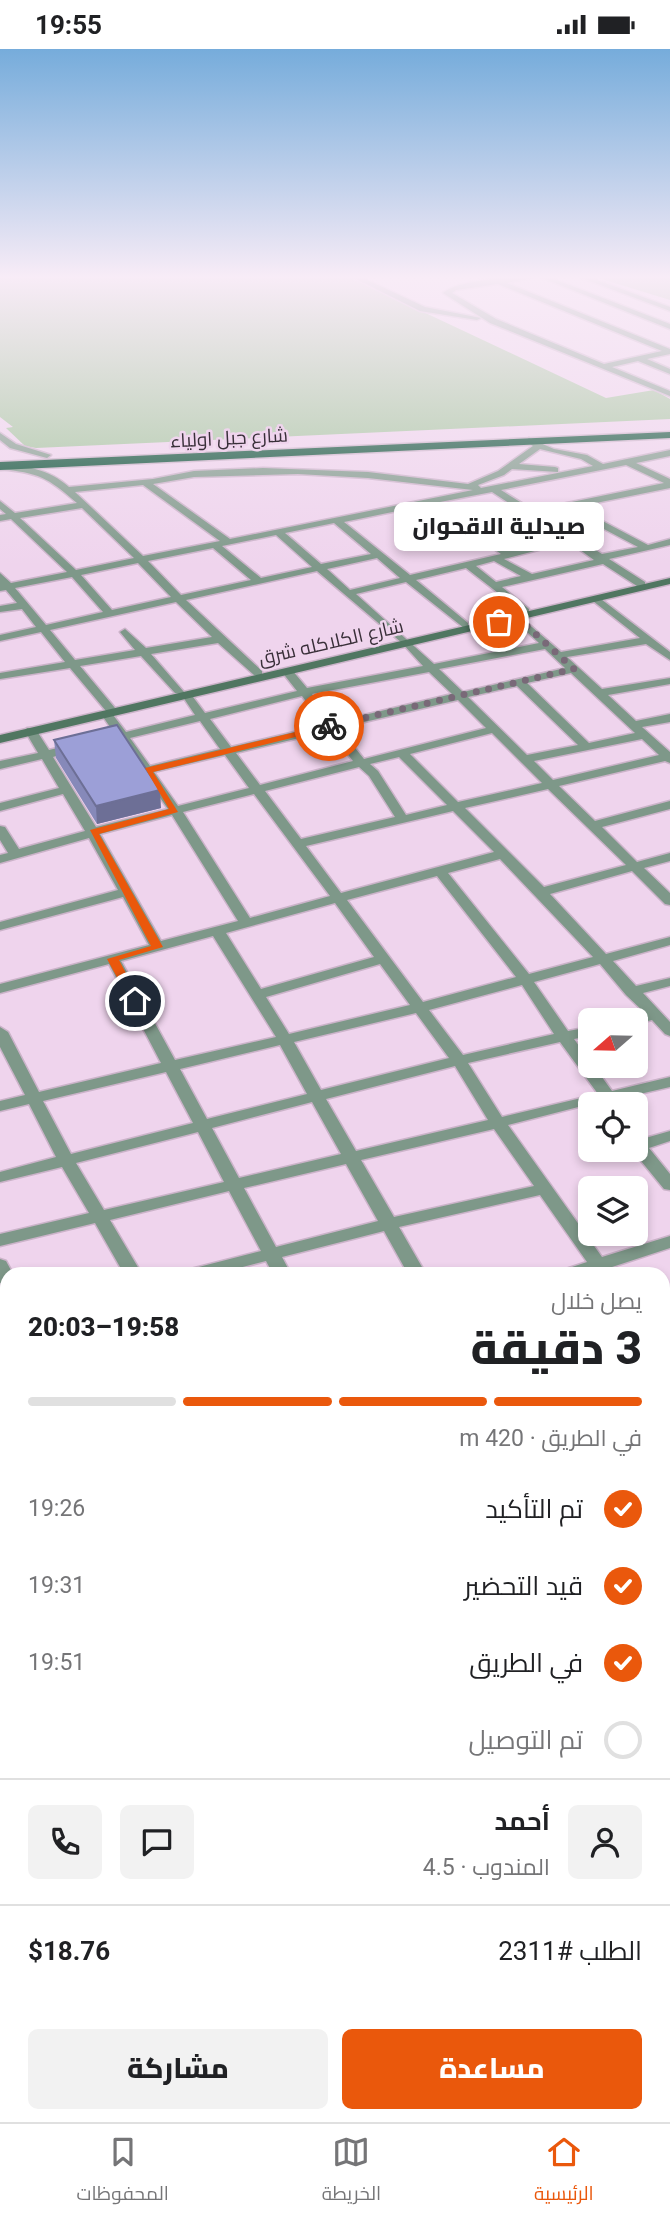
<!DOCTYPE html>
<html lang="ar">
<head>
<meta charset="utf-8">
<style>
  body { margin:0; font-family:Roboto,Cairo,sans-serif; background:#f2f2f2; color:#202124; direction:rtl; height:100vh; display:flex; flex-direction:column; font-size:26px; white-space:nowrap }
  * { box-sizing:border-box; margin:0 }
  p { font-size:23px; color:#757577 }
  .icon { flex:none; width:38px; height:38px; fill:none; stroke:currentColor; stroke-width:2; stroke-linecap:round; stroke-linejoin:round }
  .map { position:relative; flex:1; overflow:hidden; direction:ltr }
  .drawer { position:absolute; left:0px; top:1218px; width:670px; height:856px; display:flex; flex-direction:column; background:#fff; border-radius:21px 21px 0 0; box-shadow:0 4px 10px #0003; direction:rtl }
  .drawer>* { flex:none }
  .needle { width:46px; rotate:250deg }
  .controls { position:absolute; left:578px; top:959px; display:grid; gap:14px }
  .controls a { display:grid; place-items:center; width:70px; height:70px; border-radius:10px; background:#fff; box-shadow:0 4px 10px #0003; font-size:35px }
  .pin { position:absolute; display:grid; place-items:center; width:60px; height:60px; color:#fff; margin:-30px; border:4px solid #fff; border-radius:50%; box-shadow:0 2px 7px #0007 }
  .courier { position:absolute; display:grid; place-items:center; width:70px; height:70px; margin:-35px; border:5px solid #ea580c; border-radius:50%; background:#fff; color:#222; box-shadow:0 2px 9px #0007 }
  .bubble { position:absolute; height:49px; border-radius:10px; background:#fff; box-shadow:0 4px 10px #0003; font-size:23px; font-weight:800; line-height:49px; text-align:center; direction:rtl }
  .head em { font-style:normal; font-weight:800 }
  .head div { display:flex; flex-direction:column-reverse }
  .head { display:flex; align-items:center; justify-content:space-between; height:119px; padding:0 28px }
  h1 { font-size:46px; font-weight:800; line-height:52px }
  .bar { display:grid; grid-template-columns:repeat(4,1fr); gap:10px 7px; align-content:center; height:84px; padding:0 28px }
  .bar i { height:9px; border-radius:5px; background:#e0e0e0 }
  .bar .active { background:#ea580c }
  .bar p { grid-column:span 4 }
  .line { display:flex; align-items:center; gap:18px; padding:0 28px; border-top:2px solid #e0e0e0 }
  .line div { flex:1 }
  .round { display:grid; place-items:center; flex:none; width:74px; height:74px; border-radius:10px; background:#f2f2f2 }
  ol { padding:0 28px; list-style:none }
  li { display:flex; align-items:center; gap:21px; height:77px }
  li p { margin-inline-start:auto }
  li .icon { padding:7px; border-radius:50%; background:#ea580c; color:#fff; stroke-width:4 }
  li:last-child { color:#757577 }
  li i { width:38px; height:38px; border:4px solid #e0e0e0; border-radius:50% }
  .primary-button { display:flex; gap:14px; margin-top:auto; padding:14px 28px }
  .primary-button a { flex:1; height:80px; border-radius:10px; background:#ea580c; color:#fff; font-size:28px; font-weight:800; line-height:80px; text-align:center }
  .primary-button a+a { background:#f2f2f2; color:#202124 }
  .status { display:flex; justify-content:space-between; align-items:center; height:49px; padding:0 35px; background:#fff; direction:ltr }
  .status svg { height:19px; fill:currentColor }
  .tab-bar { display:flex; justify-content:space-around; align-items:center; height:98px; border-top:2px solid #e0e0e0; background:#fff; font-size:19px; color:#757577 }
  .tab-bar a { display:grid; justify-items:center; gap:4px }
  .tab-bar .active { color:#ea580c }
  .map>svg:first-child { display:block }
  .green { fill:#a1c39a }
  .lines { fill:none; stroke-linecap:round; stroke-linejoin:round }
  .street-casing { stroke:#cbb3c9; stroke-width:3 }
  .secondary-casing { stroke:#cbb3c9; stroke-width:3 }
  .highway-casing { stroke:#cbb3c9; stroke-width:3 }
  .street { fill:#7e9889; fill-rule:evenodd }
  .secondary { fill:#507661; fill-rule:evenodd }
  .highway { fill:#00492d; fill-rule:evenodd }
  .wall { fill:#8689b9 }
  .shaded-wall { fill:#6d6f96 }
  .building { fill:#9c9fd7; stroke:#6d6f96; stroke-width:2 }
  .route { fill:#ea580c }
  .done { stroke:#796978; stroke-width:7; stroke-dasharray:0 12.6 }
  .labels { text-anchor:middle; dominant-baseline:central; stroke-width:5; stroke-linejoin:round; paint-order:stroke }
  .far-street-label { font-size:19px; fill:#392f39; stroke:#efd4ed }
</style>
</head>
<body>
<div class="status"><b>19:55</b><svg viewBox="0 0 49 12"><path d="M0 12V9h3v3zM5 12V6h3v6zM10 12V3h3v9zM15 12V0h3v12zM26 1h20v11H26zM47 4h2v5h-2z"/></svg></div>
<div class="map">
<svg width="670" height="2073" viewBox="0 0 670 2073">
  <rect width="100%" height="100%" fill="#efd4ed"/>
  <g class="green">
    <polygon points="0,228 349,228 606,349 654,341 670,350 670,370 36,399 25,397 6,379 13,378 0,368"/>
    <polygon points="595,228 670,228 670,251"/>
  </g>
  <g class="lines">
    <defs>
      <g id="street">
        <polygon points="352,228 361,228 425,258 481,269 477,271 420,262"/>
        <path d="M535,228l-28,6 163,66v5l-23,5 23,10v5l-32,-13 -26,6 58,24v5l-180,-73 -47,-30c17,-14 70,-16 92,-16zM498,235l164,67 -58,13 -108,-45 -44,-26 4,-3z"/>
        <polygon points="540,228 549,228 670,275 670,280"/>
        <polygon points="579,228 589,228 670,258 670,262"/>
        <polygon points="0,384 16,395 51,406 47,409 10,399 0,391"/>
        <path d="M529,389l25,11 33,6 16,9 67,-14v6l-34,7 34,16v9l-94,19 72,38 22,-6v6l-61,14 36,23v4h-8l-34,-22 -101,23 27,22v4l-4,1 -59,-46 -50,12 52,43v4l-4,1 -58,-46 -50,12 78,70 105,-21 -25,-23 -1,-2 5,-3 43,37 79,-14 -47,-37 -1,-2 5,-3 73,56v8l-24,-16 -79,13 35,32 68,-11v6l-62,11 28,26 34,-7v8l-28,5 28,25v11l-5,-2 -106,25 36,35 75,-20v8l-68,18 35,35 33,-9v8l-26,7 26,25v12l-5,-1 -33,-33 -82,23 56,60 64,-17v8l-57,16 23,25 34,-8v8l-27,7 27,29v14l-5,-2 -13,-14 -17,4v-4h-10l2,-3 18,-4 -19,-18 -26,-31 -66,18 34,49 22,-4v9l-16,3 16,22v5h4l18,25 58,-14v10l-52,12 4,5 -17,-2 -15,2 -82,21 94,132 68,-21v12l-61,20 4,6h-53l3,-4 24,-8 -47,-67 -141,32 27,47h-18l-24,-43 -102,26 9,17h-18l-7,-13 -50,13h-32l3,-4 74,-19 -32,-60 -119,29 32,54h-18l-29,-51 -95,23v-12l89,-21 -27,-46 -62,15v-10l56,-15 -27,-53 -29,7v-10l25,-6 -25,-48v-20l8,5 31,60 122,-29 -52,-99 -109,29v-9l149,-39 -26,-48 -123,33v-8l118,-32 -29,-52 -89,25v-8l8,-2 -8,-13v-14l5,1 14,22 66,-18 -22,-37 -63,17v-8l59,-15 -17,-29 -42,10v-8l38,-8 -13,-22 2,-3h8l14,22 25,-6 6,4 -27,9 43,70 72,-18 -48,-68 -21,3v-6l16,-4 -14,-20 5,-3 -36,-43 -70,11v-6l65,-11 -24,-30 -41,9v-6l36,-8 -14,-18 -22,3v-6l17,-3 -11,-13 -6,1v-18l11,10 56,-11 -56,-53 -11,2v-6l6,-1 -6,-5v-8l15,12 62,-10c-30,-26 -38,-30 -77,-34v-6c26,3 49,6 69,24l84,-8 41,-8 69,-3 105,4 100,12 30,-13 35,-25 -8,-5zM540,400l41,10 12,7 -112,22 -3,-3 26,-10 8,-6 46,3v-4l-3,-1 -36,-3zM626,416l38,18 -131,27 -32,-20zM298,425l70,4 105,12 -243,49 -77,-55 41,-7zM143,436l77,56 -77,15 -68,-64zM492,443l40,26 -54,11 -38,-27zM431,455l70,50 -91,21 -66,-53zM82,459l52,50 -58,12 -56,-52zM566,460l72,38 -36,7 -63,-40zM539,473l24,16 -53,13 -25,-18zM334,474l37,31 -50,10 -36,-31zM276,486l36,32 -51,11 -39,-32zM569,493l25,18 -62,14 -28,-15zM213,499l38,32 -70,15 -33,-34zM377,509l23,20 -50,12 -23,-21zM494,512l27,15 -25,6 -20,-16zM138,514l33,34 -59,13 -31,-35zM317,522l85,72 21,23 -116,22 -15,-18 -4,-1 -6,3 15,19 -92,22 -15,-20 -6,-1 -33,-38 67,-11 36,32h8v-4l-76,-71zM72,528l31,35 -57,13 -31,-37zM176,553l36,35 -66,11 -21,-19 -5,3 15,18 -60,10 -25,-30zM545,600l20,19 -102,24 -24,-23zM141,607l34,37 6,1 14,21 -69,17 -16,-21 5,-3 -35,-42zM429,623l23,22 -117,28 -23,-28zM571,624l64,60 -46,10 -62,-60zM517,637l61,59 -51,10 -59,-58zM302,647l22,29 -93,22 -21,-28zM458,651l28,28 -122,31 -25,-31zM200,672l20,28 -70,17 -20,-28zM329,682l24,30 -93,24 -24,-32zM492,684l50,50 -84,19 -48,-48zM642,690l17,16 -106,25 -19,-19zM225,706l24,33 -71,18 -24,-34zM399,708l48,48 -41,10 -28,-44 -8,-7zM359,718l10,9 26,41 -94,22 -36,-48zM548,740l78,76 -82,22 -79,-79zM254,745l76,102 -80,22 -67,-106zM453,762l41,41 -153,41 -35,-47zM172,766l66,106 -77,20 -61,-107zM500,810l93,98 -64,17 -81,-101zM437,827l79,101 -93,25 -76,-102zM335,854l39,54 -113,32 -35,-56zM213,887l63,101 -101,23 -54,-99zM380,915l30,41 -121,29 -23,-37zM522,936l32,49 -91,21 -34,-45zM416,964l33,45 -128,32 -27,-48zM560,993l38,52 -96,23 -34,-54zM280,996l27,49 -100,25 -27,-50zM455,1017l33,54 -132,31 -30,-52zM166,1023l27,51 -122,31 -28,-53zM312,1053l29,52 -102,24 -27,-50zM494,1080l40,57 -140,31 -33,-57zM198,1083l26,50 -120,28 -28,-47zM346,1115l32,57 -102,26 -32,-59z"/>
        <polygon points="670,1082 670,1092 649,1099 670,1125 670,1141 664,1140 632,1101 635,1101 635,1088 642,1090"/>
        <polygon points="0,1210 6,1212 13,1225 7,1225 7,1237 0,1234"/>
        <polygon points="7,1271 7,1283 0,1285 0,1273"/>
        <polygon points="663,1301 670,1304 670,1324 663,1322"/>
        <polygon points="7,1397 7,1411 0,1413 0,1399"/>
        <polygon points="670,1438 670,1454 663,1456 663,1440"/>
        <polygon points="670,1570 670,1589 663,1591 663,1572"/>
        <polygon points="663,1605 670,1607 670,1633 663,1631"/>
        <polygon points="7,1649 7,1669 0,1672 0,1652"/>
        <polygon points="670,1773 670,1796 663,1799 663,1776"/>
        <polygon points="7,1840 7,1864 0,1867 0,1843"/>
        <polygon points="663,1982 670,1985 670,2020 663,2017"/>
        <polygon points="670,2030 670,2057 663,2059 663,2032"/>
        <polygon points="194,2067 222,2067 225,2073 197,2073"/>
        <polygon points="586,2067 627,2067 624,2073 583,2073"/>
      </g>
      <g id="secondary">
        <polygon points="670,529 670,535 0,694 0,686"/>
        <polygon points="0,1554 7,1557 7,1593 0,1591"/>
        <polygon points="64,2067 103,2067 101,2073 61,2073"/>
      </g>
      <polygon id="highway" points="670,383 670,389 0,421 0,413"/>
    </defs>
    <use href="#street" class="street-casing"/>
    <use href="#secondary" class="secondary-casing"/>
    <use href="#highway" class="highway-casing"/>
    <use href="#street" class="street"/>
    <use href="#secondary" class="secondary"/>
    <use href="#highway" class="highway"/>
  </g>
  <polygon class="wall" points="54,691 161,759 97,775 56,709"/>
  <polygon class="shaded-wall" points="160,741 161,759 97,775 96,757"/>
  <polygon class="building" points="117,676 160,741 96,757 54,691"/>
  <linearGradient id="sky" x2="0" y2="1"><stop stop-color="#76acdb"/><stop offset="0.44" stop-color="#f8ecf7"/><stop offset="1" stop-color="#f8ecf7" stop-opacity="0"/></linearGradient>
  <rect width="670" height="518" fill="url(#sky)"/>
  <polygon class="route" points="329,675 332,679 153,723 178,763 99,785 163,898 119,911 141,952 131,954 107,910 151,897 90,781 169,760 145,719"/>
  <g class="lines">
    <polyline class="done" points="329,677 574,620 518,569 499,573"/>
  </g>
  <g class="labels">
    <g class="far-street-label">
      <text transform="translate(229 389) rotate(-3)">شارع جبل اولياء</text>
      <text transform="translate(331 593) rotate(-13)">شارع الكلاكله شرق</text>
    </g>
  </g>
</svg>
<div class="controls">
<a><svg class="needle" viewBox="-14 -14 28 28"><path d="M0-13l5 13h-10z" fill="#e53935"/><path d="M0 13l5-13h-10z" fill="#757577"/></svg></a>
<a><svg class="icon" aria-label="locate" viewBox="0 0 24 24"><circle cx="12" cy="12" r="6"/><path d="M12 2v4M12 18v4M2 12h4M18 12h4"/></svg></a>
<a><svg class="icon" aria-label="layers" viewBox="0 0 24 24"><path d="M12 4l9 5-9 5-9-5zM3 14l9 5 9-5"/></svg></a>
</div>
<div class="pin" style="left:499px;top:573px;background:#ea580c"><svg class="icon" aria-label="bag" viewBox="0 0 24 24"><path d="M5 8h14l-1 12H6zM9 8a3 3 0 0 1 6 0"/></svg></div>
<div class="pin" style="left:135px;top:952px;background:#1f2937"><svg class="icon" aria-label="home" viewBox="0 0 24 24"><path d="M3 11l9-7 9 7M6 9v11h12V9"/></svg></div>
<div class="courier" style="left:329px;top:677px"><svg class="icon" aria-label="bike" viewBox="0 0 24 24"><circle cx="6" cy="16" r="4"/><circle cx="18" cy="16" r="4"/><path d="M6 16l4-8h5l3 8M10 8l3 8H6M13 5h3"/></svg></div>
<div class="bubble" style="left:394px;top:453px;width:210px">صيدلية الاقحوان</div>
<section class="drawer">
<div class="head"><div><h1>3 دقيقة</h1><p>يصل خلال</p></div><em>19:58–20:03</em></div>
<div class="bar"><i class="active"></i><i class="active"></i><i class="active"></i><i></i><p>في الطريق · 420 m</p></div>
<ol>
<li><svg class="icon" aria-label="check" viewBox="0 0 24 24"><path d="M5 12l5 5 9-10"/></svg>تم التأكيد<p>19:26</p></li>
<li><svg class="icon" aria-label="check" viewBox="0 0 24 24"><path d="M5 12l5 5 9-10"/></svg>قيد التحضير<p>19:31</p></li>
<li><svg class="icon" aria-label="check" viewBox="0 0 24 24"><path d="M5 12l5 5 9-10"/></svg>في الطريق<p>19:51</p></li>
<li><i></i>تم التوصيل</li>
</ol>
<div class="line" style="height:126px"><a class="round"><svg class="icon" aria-label="person" viewBox="0 0 24 24"><circle cx="12" cy="8" r="4"/><path d="M4 21q1-7 8-7t8 7"/></svg></a><div><b>أحمد</b><p>المندوب · 4.5</p></div><a class="round"><svg class="icon" aria-label="chat" viewBox="0 0 24 24"><path d="M4 5h16v11H9l-5 4z"/></svg></a><a class="round"><svg class="icon" aria-label="phone" viewBox="0 0 24 24"><path d="M5 4h4l2 5-3 2q2 4 5 5l2-3 5 2v4C11 20 4 13 5 4z"/></svg></a></div>
<div class="line" style="height:91px"><div>الطلب #2311</div><b>$18.76</b></div>
<div class="primary-button"><a>مساعدة</a><a>مشاركة</a></div>
</section>
</div>
<nav class="tab-bar">
<a class="active"><svg class="icon" aria-label="home" viewBox="0 0 24 24"><path d="M3 11l9-7 9 7M6 9v11h12V9"/></svg>الرئيسية</a>
<a><svg class="icon" aria-label="map" viewBox="0 0 24 24"><path d="M3 6l6-2 6 2 6-2v14l-6 2-6-2-6 2zM9 4v14M15 6v14"/></svg>الخريطة</a>
<a><svg class="icon" aria-label="saved" viewBox="0 0 24 24"><path d="M7 4h10v16l-5-4-5 4z"/></svg>المحفوظات</a>
</nav>
</body>
</html>
